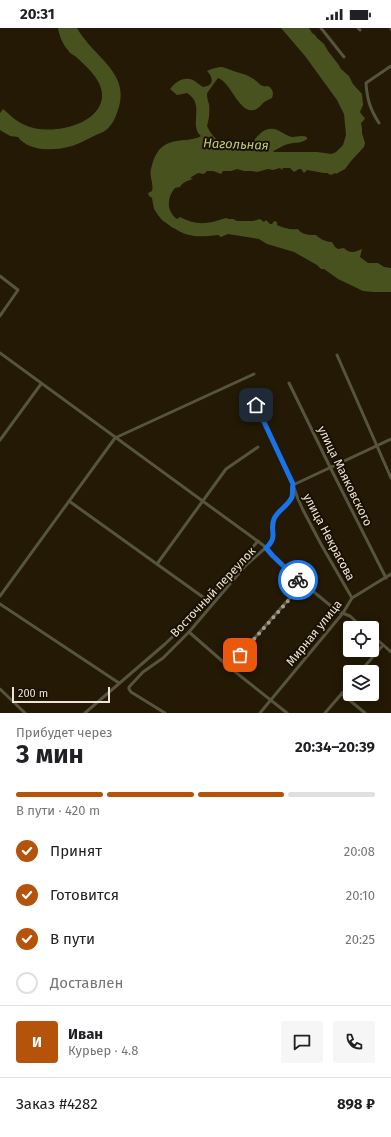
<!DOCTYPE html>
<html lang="ru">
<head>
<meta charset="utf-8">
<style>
  body { margin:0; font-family:"Fira Sans",sans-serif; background:#f6f6f6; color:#202124; height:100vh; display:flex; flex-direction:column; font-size:15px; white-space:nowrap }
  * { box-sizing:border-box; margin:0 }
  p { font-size:13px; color:#757577 }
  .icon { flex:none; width:22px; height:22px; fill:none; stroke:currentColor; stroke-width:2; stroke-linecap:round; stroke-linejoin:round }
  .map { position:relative; height:685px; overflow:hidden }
  .details { display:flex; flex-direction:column; background:#fff; flex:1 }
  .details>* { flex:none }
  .buttons { position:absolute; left:343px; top:593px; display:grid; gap:8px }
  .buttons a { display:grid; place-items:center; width:36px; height:36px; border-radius:4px; background:#fff; box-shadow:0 2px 10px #0003; font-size:20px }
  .scale { position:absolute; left:12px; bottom:10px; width:98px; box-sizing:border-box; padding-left:4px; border:2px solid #ebe4d7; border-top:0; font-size:11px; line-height:14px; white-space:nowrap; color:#ebe4d7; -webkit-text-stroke:3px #1a1000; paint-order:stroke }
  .pin { position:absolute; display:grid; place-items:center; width:34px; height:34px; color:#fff; margin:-17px; border-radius:8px; box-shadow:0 2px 6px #0006 }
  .courier { position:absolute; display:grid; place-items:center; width:40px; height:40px; margin:-20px; border:3px solid #1a73e8; border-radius:50%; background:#fff; color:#222; box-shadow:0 1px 5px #0007 }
  .summary em { font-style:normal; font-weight:700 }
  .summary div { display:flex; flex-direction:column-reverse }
  .summary { display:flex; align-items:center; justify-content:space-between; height:68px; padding:0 16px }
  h1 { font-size:26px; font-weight:700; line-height:30px }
  .bar { display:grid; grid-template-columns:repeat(4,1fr); gap:6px 4px; align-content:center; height:48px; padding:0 16px }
  .bar i { height:5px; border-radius:3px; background:#e0e0e0 }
  .bar .selected { background:#b45309 }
  .bar p { grid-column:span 4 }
  .line { display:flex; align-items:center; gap:10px; padding:0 16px; border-top:1px solid #e0e0e0 }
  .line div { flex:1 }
  .round { display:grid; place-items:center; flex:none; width:42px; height:42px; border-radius:4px; background:#f6f6f6 }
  ol { padding:0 16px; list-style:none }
  li { display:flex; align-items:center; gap:12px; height:44px }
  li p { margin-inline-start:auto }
  li .icon { padding:4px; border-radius:50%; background:#b45309; color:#fff; stroke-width:4 }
  li:last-child { color:#757577 }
  li i { width:22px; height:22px; border:2px solid #e0e0e0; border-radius:50% }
  .status { display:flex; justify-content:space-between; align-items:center; height:28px; padding:0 20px; background:#fff; direction:ltr }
  .status svg { height:11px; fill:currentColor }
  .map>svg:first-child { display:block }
  .water { fill:#47521e }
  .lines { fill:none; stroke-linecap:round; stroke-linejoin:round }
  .street { stroke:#57543e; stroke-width:3 }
  .done { stroke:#a59d8d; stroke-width:4; stroke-dasharray:0 7.2 }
  .route { stroke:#1a73e8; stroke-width:5 }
  .labels { text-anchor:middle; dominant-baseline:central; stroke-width:4; stroke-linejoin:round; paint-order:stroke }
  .street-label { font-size:12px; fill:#ebe4d7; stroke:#1a1000 }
  .water-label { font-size:13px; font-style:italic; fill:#bace7d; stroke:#1a1000 }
</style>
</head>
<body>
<div class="status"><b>20:31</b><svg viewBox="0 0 49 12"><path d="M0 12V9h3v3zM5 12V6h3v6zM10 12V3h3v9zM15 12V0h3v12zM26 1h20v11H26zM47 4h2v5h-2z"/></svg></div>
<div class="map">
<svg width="391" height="685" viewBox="0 0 391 685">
  <rect width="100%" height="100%" fill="#231904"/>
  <g class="water">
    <path d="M58,0h19c18,32 59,46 38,90 -3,7 -9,14 -17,16 -9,4 -17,9 -26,12 -17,5 -43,6 -54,-9l-8,-1 -10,-6v-17l3,-4c7,6 14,13 22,16 22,11 73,2 77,-27 2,-17 -16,-32 -27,-42 -3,-2 -6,-3 -7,-6 -5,-5 -9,-15 -10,-22z"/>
    <path d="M281,0h28l3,5 3,2 2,3 7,6 4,7 10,13 3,5 8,7 4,8 9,10 1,11 -3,7 2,3 3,3 -1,2 -3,3 1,5v5l3,10 -1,4 -13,14 -6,8 -9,5 -1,-1 -4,2 -4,-2h-3l-17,-3 -3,3 -3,-4h-2l-5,3 -4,-4h-7l-1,2 -2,-2 -7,2 -5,-1 -11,3 -6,-1h-7l-7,-2 -6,2h-8l-2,3 -8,-3h-6l-3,3 -6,-1 -8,5 3,1c-6,2 -10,3 -13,8l-5,1c-8,9 -9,23 2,31l3,-2c17,9 28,7 46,1l3,1h4l4,2h16l7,-2 4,3 2,-2 4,4h2l2,-3 3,1v3c7,3 13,5 21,4 4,6 11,6 18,6 4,4 10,7 16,7l3,5 3,2 6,-1c5,6 12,4 18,1l-2,8 8,6h10l6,4 7,1v24h-17l-11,-1 -25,-12 -14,-10h-3l-4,-4 -23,-13 -27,-8 -8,-5 -31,-5 -7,3 -3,-2c-17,2 -30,3 -44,-7h-1l-11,-8 -4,-5 -4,-6 -2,-11 -3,-2 -1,-3 4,-2c2,-8 -3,-14 -1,-22 5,-21 13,-28 35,-29 6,-1 10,-1 15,-4 -13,-11 5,-31 -14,-43l-10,2 -7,-6c5,-7 14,-13 23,-9 4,2 6,5 10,7 12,-1 10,-10 4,-16 4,-2 11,-4 15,-4 4,1 6,2 9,3 7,3 15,4 21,8 6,3 9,10 16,8 5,3 6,7 4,12 -2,1 -4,2 -6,3 -4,2 -7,8 -12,9 -15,4 -23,-28 -36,-32 -2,3 -10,13 -11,16 0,4 1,7 2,10 1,8 0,15 -2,22 6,13 17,22 31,22 4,0 9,-1 12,-4 6,-4 10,-14 19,-15 8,-2 15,6 23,8 5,0 10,-2 15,0v2c-6,5 -12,3 -19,5 -5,1 -10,5 -15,7l1,1h43l15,2 4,-2 7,-7 3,-10 -2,-21 -7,-14 -32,-44z"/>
  </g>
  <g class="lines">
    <g class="street">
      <polyline points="321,0 344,29"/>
      <polyline points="358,0 360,2"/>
      <polyline points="391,0 391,1"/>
      <path d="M379,95c-9,-14 -12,-24 -13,-40l25,-17"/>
      <polyline points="0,248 18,262 0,288"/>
      <polyline points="0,325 267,520 273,528 303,555 337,583 350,588 363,600"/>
      <polyline points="337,327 391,450"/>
      <polyline points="289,355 330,439 386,550"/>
      <polyline points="258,368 256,372 256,377 293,457 298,471 303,482 322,518 352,570"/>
      <polyline points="0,412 41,356"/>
      <polyline points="69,473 207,572"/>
      <polyline points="157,536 226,441 258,419"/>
      <polyline points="0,568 115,410 254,346"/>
      <polyline points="0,576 119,655"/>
      <polyline points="189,604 229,639 287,685"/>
      <polyline points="372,607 391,624"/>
      <polyline points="229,639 303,555"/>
      <polyline points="360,644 383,617"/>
      <polyline points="0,661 25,685"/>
      <polyline points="342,666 365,685"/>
      <polyline points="85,685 165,616 187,595 258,513"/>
      <path d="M165,685l-34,-21 -2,-3v-2l14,-15 20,-14 26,-26 57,-67 25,-22c4,-8 0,-16 3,-24 4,-9 14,-13 18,-22 1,-4 0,-8 1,-12l98,-46"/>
      <polyline points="260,685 343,585 352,570 391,546"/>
      <polyline points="325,685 350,656"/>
    </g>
  </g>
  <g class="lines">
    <polyline class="done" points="240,627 303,556 298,552"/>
    <path class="route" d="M256,377l37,79c-1,5 0,9 -1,13 -4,9 -14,13 -18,22 -5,12 5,17 -8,29l7,8 25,24"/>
  </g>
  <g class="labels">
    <g class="street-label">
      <text transform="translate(345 448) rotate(64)">улица Маяковского</text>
      <text transform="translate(329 509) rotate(62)">улица Некрасова</text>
      <text transform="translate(213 564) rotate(-47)">Восточный переулок</text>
      <text transform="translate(314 605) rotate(-51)">Мирная улица</text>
    </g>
    <g class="water-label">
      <text transform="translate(236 116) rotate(2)">Нагольная</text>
    </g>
  </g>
</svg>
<div class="buttons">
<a><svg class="icon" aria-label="locate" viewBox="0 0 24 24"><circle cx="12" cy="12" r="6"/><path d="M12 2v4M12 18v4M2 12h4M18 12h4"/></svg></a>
<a><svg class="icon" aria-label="layers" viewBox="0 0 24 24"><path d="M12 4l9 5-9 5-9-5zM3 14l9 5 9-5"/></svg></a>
</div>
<div class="scale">200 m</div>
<div class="pin" style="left:240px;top:627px;background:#ea580c"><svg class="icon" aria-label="bag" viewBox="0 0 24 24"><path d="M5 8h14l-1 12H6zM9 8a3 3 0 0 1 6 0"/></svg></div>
<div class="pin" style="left:256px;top:377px;background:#1f2937"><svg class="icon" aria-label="home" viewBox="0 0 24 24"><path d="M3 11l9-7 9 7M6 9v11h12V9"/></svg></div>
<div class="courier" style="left:298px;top:552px"><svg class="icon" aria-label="bike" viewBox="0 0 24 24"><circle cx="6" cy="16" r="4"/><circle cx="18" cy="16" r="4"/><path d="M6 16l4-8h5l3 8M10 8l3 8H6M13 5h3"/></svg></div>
</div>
<section class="details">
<div class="summary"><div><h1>3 мин</h1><p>Прибудет через</p></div><em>20:34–20:39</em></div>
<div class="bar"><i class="selected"></i><i class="selected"></i><i class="selected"></i><i></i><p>В пути · 420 m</p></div>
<ol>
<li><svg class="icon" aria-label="check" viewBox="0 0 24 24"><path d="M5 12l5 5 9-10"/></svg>Принят<p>20:08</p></li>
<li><svg class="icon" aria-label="check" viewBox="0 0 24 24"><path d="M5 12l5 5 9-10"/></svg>Готовится<p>20:10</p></li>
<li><svg class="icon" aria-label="check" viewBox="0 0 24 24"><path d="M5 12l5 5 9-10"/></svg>В пути<p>20:25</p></li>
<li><i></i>Доставлен</li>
</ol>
<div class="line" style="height:72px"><b class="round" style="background:#b45309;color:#fff">И</b><div><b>Иван</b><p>Курьер · 4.8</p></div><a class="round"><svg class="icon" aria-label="chat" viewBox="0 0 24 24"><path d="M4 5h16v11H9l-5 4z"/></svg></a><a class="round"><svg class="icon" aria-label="phone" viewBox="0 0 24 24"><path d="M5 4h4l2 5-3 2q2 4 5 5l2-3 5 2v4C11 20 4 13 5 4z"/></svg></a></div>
<div class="line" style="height:52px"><div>Заказ #4282</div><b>898 ₽</b></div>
</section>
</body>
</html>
